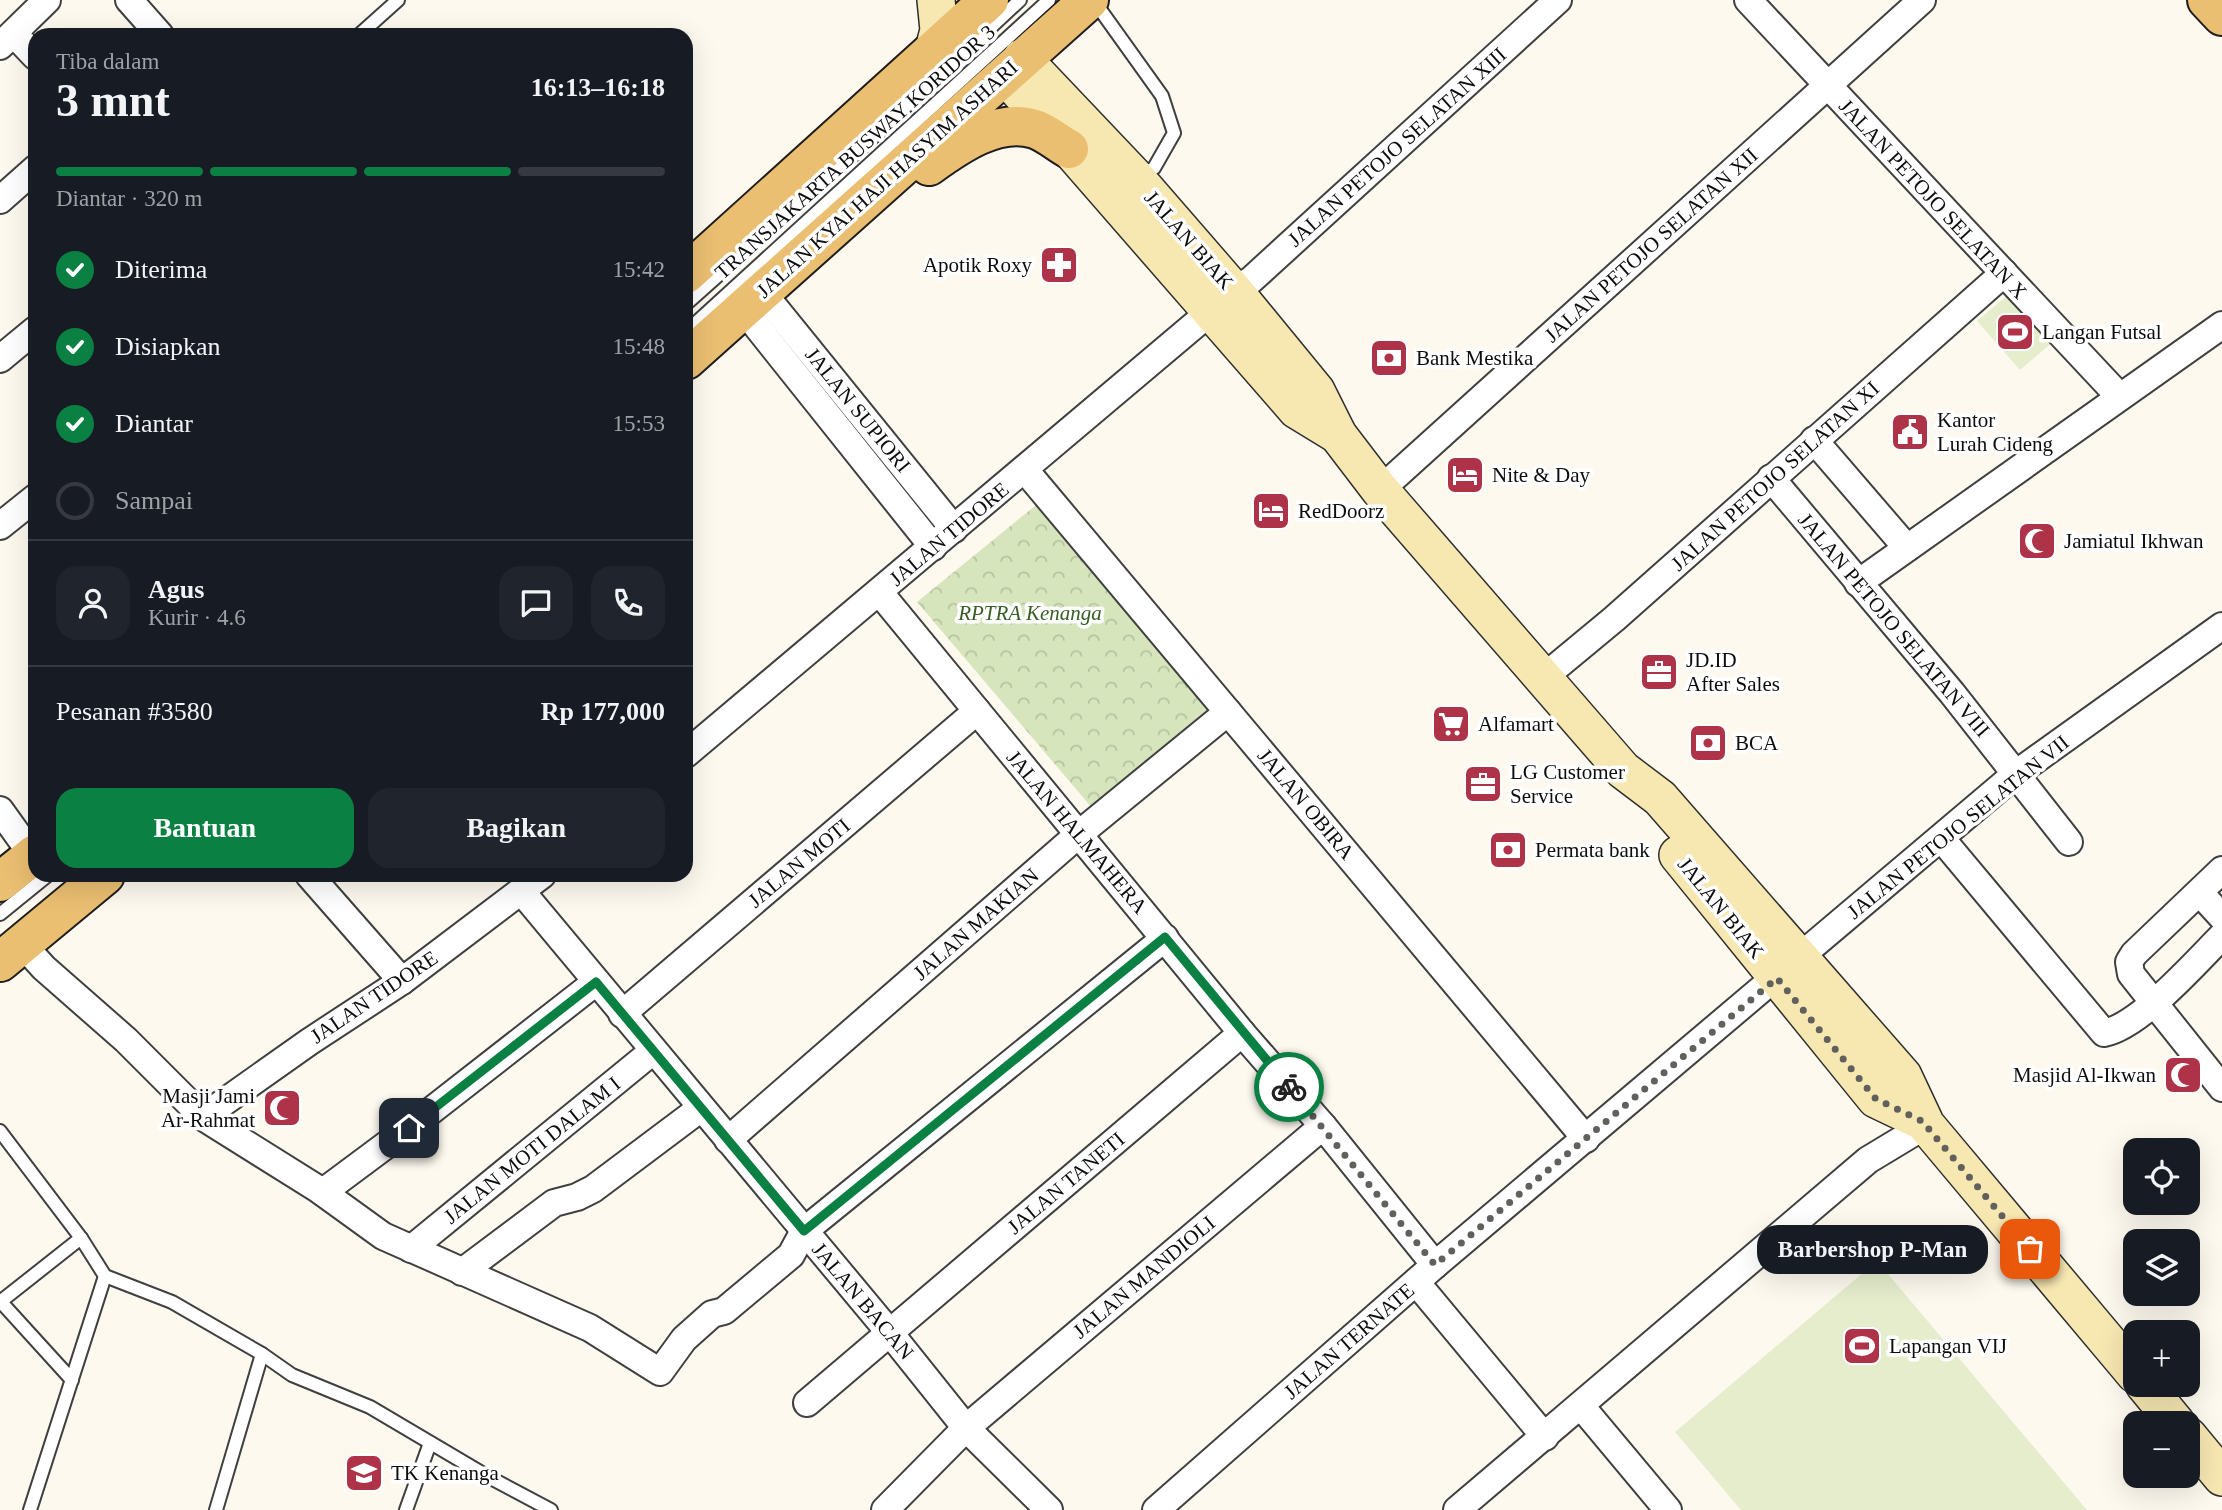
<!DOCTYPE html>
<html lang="id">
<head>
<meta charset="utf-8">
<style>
  body { margin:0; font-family:Georgia,serif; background:#20242c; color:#f1f3f6; height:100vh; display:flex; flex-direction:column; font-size:26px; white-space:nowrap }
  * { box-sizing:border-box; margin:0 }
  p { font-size:23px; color:#9ea1a6 }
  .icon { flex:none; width:38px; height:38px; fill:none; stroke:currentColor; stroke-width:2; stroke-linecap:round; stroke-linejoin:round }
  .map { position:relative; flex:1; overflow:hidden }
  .details { position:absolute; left:28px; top:28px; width:665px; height:854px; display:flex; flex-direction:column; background:#171b24; border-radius:21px; box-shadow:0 7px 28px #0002 }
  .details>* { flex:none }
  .buttons { position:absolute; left:2123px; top:1138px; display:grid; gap:14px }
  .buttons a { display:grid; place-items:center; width:77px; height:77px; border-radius:14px; background:#171b24; box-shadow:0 7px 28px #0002; font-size:35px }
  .pin { position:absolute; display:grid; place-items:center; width:60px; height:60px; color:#fff; margin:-30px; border-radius:14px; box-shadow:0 4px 10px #0006 }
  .courier { position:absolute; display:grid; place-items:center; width:70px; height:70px; margin:-35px; border:5px solid #0b8043; border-radius:50%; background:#fff; color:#222; box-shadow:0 2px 9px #0007 }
  .bubble { position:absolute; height:49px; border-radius:21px; background:#171b24; box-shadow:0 7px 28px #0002; font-size:23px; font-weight:600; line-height:49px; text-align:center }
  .overview em { font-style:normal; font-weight:600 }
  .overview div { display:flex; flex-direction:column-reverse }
  .overview { display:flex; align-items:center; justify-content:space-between; height:119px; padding:0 28px }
  h1 { font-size:46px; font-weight:600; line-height:52px }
  .bar { display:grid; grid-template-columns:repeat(4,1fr); gap:10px 7px; align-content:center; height:84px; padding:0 28px }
  .bar i { height:9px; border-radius:5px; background:#363941 }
  .bar .active { background:#0b8043 }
  .bar p { grid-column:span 4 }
  .line { display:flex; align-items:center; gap:18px; padding:0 28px; border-top:2px solid #363941 }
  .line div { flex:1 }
  .round { display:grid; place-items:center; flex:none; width:74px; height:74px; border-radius:21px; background:#20242c }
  ol { padding:0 28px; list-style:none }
  li { display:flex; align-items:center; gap:21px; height:77px }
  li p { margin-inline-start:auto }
  li .icon { padding:7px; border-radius:50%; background:#0b8043; color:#fff; stroke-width:4 }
  li:last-child { color:#9ea1a6 }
  li i { width:38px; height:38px; border:4px solid #363941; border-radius:50% }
  .action { display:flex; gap:14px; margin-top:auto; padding:14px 28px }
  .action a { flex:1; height:80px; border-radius:21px; background:#0b8043; color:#fff; font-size:28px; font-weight:600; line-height:80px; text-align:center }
  .action a+a { background:#20242c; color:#f1f3f6 }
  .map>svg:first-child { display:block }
  .park { fill:url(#park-crowns) }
  .pitch { fill:#e5edcd }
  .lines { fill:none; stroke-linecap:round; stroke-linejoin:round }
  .service-casing { stroke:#404040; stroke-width:16 }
  .minor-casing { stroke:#404040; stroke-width:30 }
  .secondary-casing { stroke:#2f2f2f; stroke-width:40 }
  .primary-casing { stroke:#1e1e1e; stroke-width:42 }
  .service { stroke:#fff; stroke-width:12 }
  .minor { stroke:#fff; stroke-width:26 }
  .secondary { stroke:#f7e7b1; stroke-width:37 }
  .primary { stroke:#ebbf72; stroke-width:38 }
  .done { stroke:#61605c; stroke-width:7; stroke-dasharray:0 12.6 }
  .route { stroke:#0b8043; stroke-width:9 }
  .labels { text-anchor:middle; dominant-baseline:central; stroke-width:7; stroke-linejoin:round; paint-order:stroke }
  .street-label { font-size:21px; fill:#0d0d0d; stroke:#fff }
  .poi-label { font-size:21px; fill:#0d0d0d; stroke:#fff; text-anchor:start }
  .park-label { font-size:21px; font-style:italic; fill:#375f24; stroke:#fff }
</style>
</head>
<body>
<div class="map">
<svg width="2222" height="1510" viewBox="0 0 2222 1510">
  <defs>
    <pattern id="park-crowns" width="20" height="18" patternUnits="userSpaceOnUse" patternTransform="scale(1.75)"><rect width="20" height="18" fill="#d6e5bc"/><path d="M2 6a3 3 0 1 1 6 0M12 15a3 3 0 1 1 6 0" fill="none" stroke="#b6c3a0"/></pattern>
  </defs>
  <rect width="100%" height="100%" fill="#fdf9ef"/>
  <polygon class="park" points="1041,501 1208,709 1093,809 917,602"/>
  <g class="pitch">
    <polygon points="2010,293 2053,342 2020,370 1977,321"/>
    <polygon points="1877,1261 2087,1510 1741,1510 1675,1432"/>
  </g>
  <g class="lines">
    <defs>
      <g id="service">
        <polyline points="1094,1 1162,96 1174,133 1154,168 1139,176"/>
        <polyline points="359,35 398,0"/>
        <polyline points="686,304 869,141 1020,0"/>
        <polyline points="686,332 1049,0"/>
        <polyline points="0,914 48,875"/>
        <polyline points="0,1131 81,1238 105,1276 172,1302 262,1354 292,1375 370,1407 485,1475 551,1510"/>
        <polyline points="0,1302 81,1238"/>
        <polyline points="1,1302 72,1380"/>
        <polyline points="30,1510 105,1276"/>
        <polyline points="216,1510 262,1354"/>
        <polyline points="406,1510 430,1443"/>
      </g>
      <g id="minor">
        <polyline points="129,0 160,35"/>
        <polyline points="1748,0 2119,396"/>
        <polyline points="14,34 35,56"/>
        <polyline points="0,46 47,0"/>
        <polyline points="0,200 35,169"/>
        <polyline points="1234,291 1251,280 1558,0"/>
        <polyline points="762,292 954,529"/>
        <polyline points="743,309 933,547"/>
        <polyline points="0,359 35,330"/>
        <polyline points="1814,440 1907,548"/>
        <polyline points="1025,470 1586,1139"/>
        <polyline points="1771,478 1952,693 2069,842"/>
        <polyline points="1380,490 1922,0"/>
        <polyline points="0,526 35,498"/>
        <polyline points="1858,583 2222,325"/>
        <polyline points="880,593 1242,1033 1323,1126 1435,1265"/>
        <polyline points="1544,677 1614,619 2004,273"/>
        <polyline points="686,754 1210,312"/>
        <polyline points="0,810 33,856"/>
        <path d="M1941,838l163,195c36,-7 91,-70 118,-97"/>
        <polyline points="2222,870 2134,954 2129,962 2131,974 2222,1088"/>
        <polyline points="309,875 402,981"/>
        <polyline points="522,892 890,1333 966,1428 1049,1510"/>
        <polyline points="2200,893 2222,917"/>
        <polyline points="22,944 44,968 126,1040 203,1117 318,1189 383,1236 590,1328 660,1372 684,1339 712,1314 724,1311 791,1255 804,1231 1165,938"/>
        <polyline points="622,1014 977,711"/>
        <polyline points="203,1117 309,1042 402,981 542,875"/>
        <polyline points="728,1140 1079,834 1228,712"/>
        <polyline points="323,1192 409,1128 596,982"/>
        <polyline points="411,1249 653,1051"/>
        <polyline points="462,1272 554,1203 577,1197 593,1189 701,1108"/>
        <polyline points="1416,1282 1545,1437"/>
        <polyline points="807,1403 1242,1033"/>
        <polyline points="1581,1406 1668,1510"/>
        <polyline points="885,1510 966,1428 1323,1126"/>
        <polyline points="1156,1510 1435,1265 2017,773 2222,626"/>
        <polyline points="1457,1510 1868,1160 1926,1125"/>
      </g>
      <g id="secondary">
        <polyline points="934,50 939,30 936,0"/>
        <polyline points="1022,58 1136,178 1234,291 1316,391 1338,435 1380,490 1623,770 1660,798 1903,1076 1926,1125 2135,1374"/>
        <polyline points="1005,75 1297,410 1338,435"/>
        <polyline points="1678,855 1876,1099 1922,1121"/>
        <polyline points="2144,1384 2176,1423"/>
        <polyline points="2188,1436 2222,1477"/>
      </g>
      <g id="primary">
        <polyline points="2207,0 2222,16"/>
        <path d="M929,166c29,-21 69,-49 106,-37 12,4 23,14 34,20"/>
        <polyline points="686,274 989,0"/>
        <polyline points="686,360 1089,0"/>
        <polyline points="0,882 35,854"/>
        <polyline points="0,962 105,875"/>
      </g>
    </defs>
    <use href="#service" class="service-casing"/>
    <use href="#minor" class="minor-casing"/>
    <use href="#secondary" class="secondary-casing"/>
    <use href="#primary" class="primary-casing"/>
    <use href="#service" class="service"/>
    <use href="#minor" class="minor"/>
    <use href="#secondary" class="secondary"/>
    <use href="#primary" class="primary"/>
  </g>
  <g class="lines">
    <polyline class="done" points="1289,1087 1435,1265 1777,978 1876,1099 1922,1121 2030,1249"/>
    <polyline class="route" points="409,1128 596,982 804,1231 1165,937 1289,1087"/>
  </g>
  <defs>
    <symbol id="pharmacy-square" viewBox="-11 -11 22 22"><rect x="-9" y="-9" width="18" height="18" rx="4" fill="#af3348" stroke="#fff"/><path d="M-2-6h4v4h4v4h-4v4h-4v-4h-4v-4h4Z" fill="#fff"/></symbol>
    <symbol id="stadium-square" viewBox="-11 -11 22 22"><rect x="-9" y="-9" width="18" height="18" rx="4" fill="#af3348" stroke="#fff"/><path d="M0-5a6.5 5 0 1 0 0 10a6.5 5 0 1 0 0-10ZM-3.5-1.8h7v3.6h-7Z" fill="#fff"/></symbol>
    <symbol id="bank-square" viewBox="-11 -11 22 22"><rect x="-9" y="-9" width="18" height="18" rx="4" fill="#af3348" stroke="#fff"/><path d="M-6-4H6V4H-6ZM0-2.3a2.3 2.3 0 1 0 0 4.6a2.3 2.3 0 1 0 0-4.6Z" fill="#fff"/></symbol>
    <symbol id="civic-square" viewBox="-11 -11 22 22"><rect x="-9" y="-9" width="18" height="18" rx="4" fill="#af3348" stroke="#fff"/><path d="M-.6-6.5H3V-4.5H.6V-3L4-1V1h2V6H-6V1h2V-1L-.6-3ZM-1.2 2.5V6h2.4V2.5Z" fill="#fff"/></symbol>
    <symbol id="hotel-square" viewBox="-11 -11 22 22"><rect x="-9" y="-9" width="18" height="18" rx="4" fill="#af3348" stroke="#fff"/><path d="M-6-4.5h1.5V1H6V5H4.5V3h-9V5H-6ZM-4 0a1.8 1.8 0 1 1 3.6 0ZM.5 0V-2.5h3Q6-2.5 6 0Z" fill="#fff"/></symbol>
    <symbol id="mosque-square" viewBox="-11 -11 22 22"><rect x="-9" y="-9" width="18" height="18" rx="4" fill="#af3348" stroke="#fff"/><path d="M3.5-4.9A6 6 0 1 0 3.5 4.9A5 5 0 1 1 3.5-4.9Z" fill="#fff"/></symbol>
    <symbol id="office-square" viewBox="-11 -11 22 22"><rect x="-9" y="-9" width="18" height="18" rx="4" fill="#af3348" stroke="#fff"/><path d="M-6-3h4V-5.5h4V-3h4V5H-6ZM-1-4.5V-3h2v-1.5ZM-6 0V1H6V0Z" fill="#fff"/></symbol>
    <symbol id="supermarket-square" viewBox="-11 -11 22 22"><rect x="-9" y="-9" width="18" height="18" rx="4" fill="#af3348" stroke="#fff"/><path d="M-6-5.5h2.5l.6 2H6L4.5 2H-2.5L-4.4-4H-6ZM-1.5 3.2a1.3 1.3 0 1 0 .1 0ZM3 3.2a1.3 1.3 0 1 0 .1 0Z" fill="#fff"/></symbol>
    <symbol id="school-square" viewBox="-11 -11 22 22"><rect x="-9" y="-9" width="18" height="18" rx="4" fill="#af3348" stroke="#fff"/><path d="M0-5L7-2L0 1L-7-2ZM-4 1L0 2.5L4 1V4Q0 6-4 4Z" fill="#fff"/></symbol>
  </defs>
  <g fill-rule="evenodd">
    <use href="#pharmacy-square" x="1037" y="243" width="44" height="44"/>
    <use href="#stadium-square" x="1993" y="310" width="44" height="44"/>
    <use href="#bank-square" x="1367" y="336" width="44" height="44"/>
    <use href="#civic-square" x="1888" y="410" width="44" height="44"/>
    <use href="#hotel-square" x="1443" y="453" width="44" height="44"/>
    <use href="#hotel-square" x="1249" y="489" width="44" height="44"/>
    <use href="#mosque-square" x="2015" y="519" width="44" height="44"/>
    <use href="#office-square" x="1637" y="650" width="44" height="44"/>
    <use href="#supermarket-square" x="1429" y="702" width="44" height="44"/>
    <use href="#bank-square" x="1686" y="721" width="44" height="44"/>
    <use href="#office-square" x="1461" y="762" width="44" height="44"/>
    <use href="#bank-square" x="1486" y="828" width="44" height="44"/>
    <use href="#mosque-square" x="2161" y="1053" width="44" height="44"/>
    <use href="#mosque-square" x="260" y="1086" width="44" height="44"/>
    <use href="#stadium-square" x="1840" y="1324" width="44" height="44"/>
    <use href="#school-square" x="342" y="1451" width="44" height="44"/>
  </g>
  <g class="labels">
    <g class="street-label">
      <text transform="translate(1397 147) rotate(-42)">JALAN PETOJO SELATAN XIII</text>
      <text transform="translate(855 152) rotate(-42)">TRANSJAKARTA BUSWAY KORIDOR 3</text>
      <text transform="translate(887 179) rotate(-42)">JALAN KYAI HAJI HASYIM ASHARI</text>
      <text transform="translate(1933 199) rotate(47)">JALAN PETOJO SELATAN X</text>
      <text transform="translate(1189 240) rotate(49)">JALAN BIAK</text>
      <text transform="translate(1651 245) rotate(-42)">JALAN PETOJO SELATAN XII</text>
      <text transform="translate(858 410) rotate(51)">JALAN SUPIORI</text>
      <text transform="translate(1775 476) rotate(-42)">JALAN PETOJO SELATAN XI</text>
      <text transform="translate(949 534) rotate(-40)">JALAN TIDORE</text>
      <text transform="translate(1894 625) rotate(50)">JALAN PETOJO SELATAN VIII</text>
      <text transform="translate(1306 804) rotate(50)">JALAN OBIRA</text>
      <text transform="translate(1958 827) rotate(-39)">JALAN PETOJO SELATAN VII</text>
      <text transform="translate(1077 832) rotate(50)">JALAN HALMAHERA</text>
      <text transform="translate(799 863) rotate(-40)">JALAN MOTI</text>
      <text transform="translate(1721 908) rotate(51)">JALAN BIAK</text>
      <text transform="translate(976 924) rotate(-41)">JALAN MAKIAN</text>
      <text transform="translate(374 997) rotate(-34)">JALAN TIDORE</text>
      <text transform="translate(532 1150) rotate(-39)">JALAN MOTI DALAM I</text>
      <text transform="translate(1066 1183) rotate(-40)">JALAN TANETI</text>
      <text transform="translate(1144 1277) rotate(-40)">JALAN MANDIOLI</text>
      <text transform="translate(863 1301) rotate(50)">JALAN BACAN</text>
      <text transform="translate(1349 1341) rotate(-41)">JALAN TERNATE</text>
    </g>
    <g class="poi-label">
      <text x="1032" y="265" text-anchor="end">Apotik Roxy</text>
      <text x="2042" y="332">Langan Futsal</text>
      <text x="1416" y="358">Bank Mestika</text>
      <text x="1937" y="420">Kantor<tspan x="1937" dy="24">Lurah Cideng</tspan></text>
      <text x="1492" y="475">Nite &amp; Day</text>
      <text x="1298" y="511">RedDoorz</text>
      <text x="2064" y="541">Jamiatul Ikhwan</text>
      <text x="1686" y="660">JD.ID<tspan x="1686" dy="24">After Sales</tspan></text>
      <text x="1478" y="724">Alfamart</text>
      <text x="1735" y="743">BCA</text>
      <text x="1510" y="772">LG Customer<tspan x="1510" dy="24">Service</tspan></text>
      <text x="1535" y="850">Permata bank</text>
      <text x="2156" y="1075" text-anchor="end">Masjid Al-Ikwan</text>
      <text x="255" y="1096" text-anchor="end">Masji Jami<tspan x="255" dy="24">Ar-Rahmat</tspan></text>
      <text x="1889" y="1346">Lapangan VIJ</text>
      <text x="391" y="1473">TK Kenanga</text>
    </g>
    <g class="park-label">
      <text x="1030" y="613">RPTRA Kenanga</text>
    </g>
  </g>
</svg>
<div class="buttons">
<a><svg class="icon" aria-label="locate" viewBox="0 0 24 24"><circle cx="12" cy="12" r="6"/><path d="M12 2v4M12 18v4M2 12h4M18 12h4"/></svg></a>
<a><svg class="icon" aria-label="layers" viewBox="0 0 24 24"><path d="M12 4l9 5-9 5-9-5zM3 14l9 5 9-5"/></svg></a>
<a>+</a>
<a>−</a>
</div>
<div class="pin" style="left:2030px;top:1249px;background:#ea580c"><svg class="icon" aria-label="bag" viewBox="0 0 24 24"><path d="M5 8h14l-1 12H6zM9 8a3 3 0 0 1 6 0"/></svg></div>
<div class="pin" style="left:409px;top:1128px;background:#1f2937"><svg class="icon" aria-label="home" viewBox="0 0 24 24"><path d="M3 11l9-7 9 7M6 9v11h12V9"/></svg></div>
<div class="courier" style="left:1289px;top:1087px"><svg class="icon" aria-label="bike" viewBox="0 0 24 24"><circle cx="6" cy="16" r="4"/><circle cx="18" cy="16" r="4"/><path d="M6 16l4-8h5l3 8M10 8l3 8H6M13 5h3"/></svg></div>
<div class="bubble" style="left:1757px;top:1225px;width:231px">Barbershop P-Man</div>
<section class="details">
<div class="overview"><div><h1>3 mnt</h1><p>Tiba dalam</p></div><em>16:13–16:18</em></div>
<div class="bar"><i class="active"></i><i class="active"></i><i class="active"></i><i></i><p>Diantar · 320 m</p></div>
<ol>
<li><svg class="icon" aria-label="check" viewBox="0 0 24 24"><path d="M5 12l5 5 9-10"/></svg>Diterima<p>15:42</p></li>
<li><svg class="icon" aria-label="check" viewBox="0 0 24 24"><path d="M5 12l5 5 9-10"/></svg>Disiapkan<p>15:48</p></li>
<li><svg class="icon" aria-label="check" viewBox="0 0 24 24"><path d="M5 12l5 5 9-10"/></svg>Diantar<p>15:53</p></li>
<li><i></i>Sampai</li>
</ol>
<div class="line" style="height:126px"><a class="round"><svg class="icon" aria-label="person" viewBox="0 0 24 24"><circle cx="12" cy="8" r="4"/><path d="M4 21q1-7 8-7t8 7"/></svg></a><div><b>Agus</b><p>Kurir · 4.6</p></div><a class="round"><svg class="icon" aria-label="chat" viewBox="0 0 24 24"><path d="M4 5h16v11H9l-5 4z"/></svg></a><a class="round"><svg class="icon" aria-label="phone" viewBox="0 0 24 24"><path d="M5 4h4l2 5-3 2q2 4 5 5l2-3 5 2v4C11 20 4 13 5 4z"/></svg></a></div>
<div class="line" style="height:91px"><div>Pesanan #3580</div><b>Rp 177,000</b></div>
<div class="action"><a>Bantuan</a><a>Bagikan</a></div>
</section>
</div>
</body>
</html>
